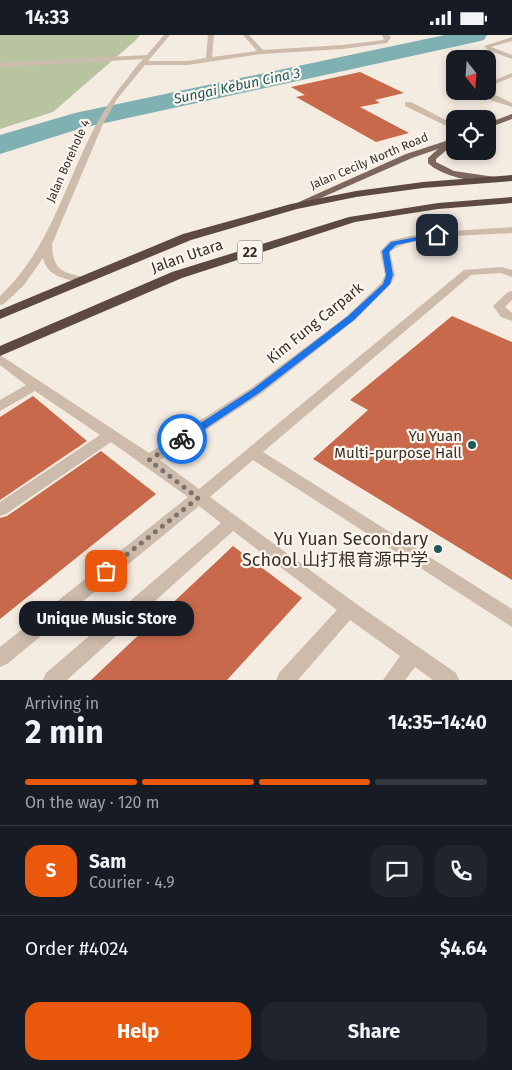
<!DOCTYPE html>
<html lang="en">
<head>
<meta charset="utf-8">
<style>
  body { margin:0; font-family:"Fira Sans","Noto Sans SC",sans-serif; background:#20242c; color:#f1f3f6; height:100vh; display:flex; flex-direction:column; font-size:19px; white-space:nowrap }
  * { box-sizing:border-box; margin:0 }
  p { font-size:16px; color:#9ea1a6 }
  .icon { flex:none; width:28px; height:28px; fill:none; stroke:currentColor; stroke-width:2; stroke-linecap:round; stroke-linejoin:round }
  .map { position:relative; height:645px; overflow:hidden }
  .details { display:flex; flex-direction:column; background:#171b24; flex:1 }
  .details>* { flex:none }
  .needle { width:32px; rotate:163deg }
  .controls { position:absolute; left:446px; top:15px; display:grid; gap:10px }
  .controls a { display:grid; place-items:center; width:50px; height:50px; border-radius:10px; background:#171b24; box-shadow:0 2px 8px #0003; font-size:25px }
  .pin { position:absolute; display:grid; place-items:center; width:42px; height:42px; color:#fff; margin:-21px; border-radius:10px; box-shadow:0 2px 8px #0006 }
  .courier { position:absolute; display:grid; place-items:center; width:50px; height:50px; margin:-25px; border:4px solid #1a73e8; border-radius:50%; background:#fff; color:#222; box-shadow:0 1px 6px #0007 }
  .bubble { position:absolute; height:35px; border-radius:15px; background:#171b24; box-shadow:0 2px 8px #0003; font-size:16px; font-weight:700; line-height:35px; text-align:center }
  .summary em { font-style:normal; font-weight:700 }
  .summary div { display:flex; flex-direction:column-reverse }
  .summary { display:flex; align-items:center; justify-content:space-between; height:85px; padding:0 25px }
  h1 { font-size:32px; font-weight:700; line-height:38px }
  .bar { display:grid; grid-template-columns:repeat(4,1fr); gap:8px 5px; align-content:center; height:60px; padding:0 25px }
  .bar i { height:6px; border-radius:4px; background:#363941 }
  .bar .selected { background:#ea580c }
  .bar p { grid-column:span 4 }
  .line { display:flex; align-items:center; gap:12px; padding:0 25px; border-top:1px solid #363941 }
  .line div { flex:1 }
  .round { display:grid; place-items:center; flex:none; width:52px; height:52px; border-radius:15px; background:#20242c }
  .button { display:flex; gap:10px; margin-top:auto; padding:10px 25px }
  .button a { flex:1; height:58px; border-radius:15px; background:#ea580c; color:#fff; font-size:20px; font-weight:700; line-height:58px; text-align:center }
  .button a+a { background:#20242c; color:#f1f3f6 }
  .status { display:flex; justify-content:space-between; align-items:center; height:35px; padding:0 25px; background:#171b24; direction:ltr }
  .status svg { height:14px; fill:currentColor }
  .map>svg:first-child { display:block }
  .green { fill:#b8c4a0 }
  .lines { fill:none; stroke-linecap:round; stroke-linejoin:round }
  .river { fill:#7fb0b2; fill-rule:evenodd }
  .building { fill:#c8694b }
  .minor { fill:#cdbbac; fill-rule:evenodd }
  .major { fill:#7d675c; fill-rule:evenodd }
  .highway { fill:#5c4a42; fill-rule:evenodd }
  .route { fill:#1a73e8 }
  .done { stroke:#7c716b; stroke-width:5; stroke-dasharray:0 9 }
  .poi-dot { fill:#1f5a5e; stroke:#fbf5ee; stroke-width:2 }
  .labels { text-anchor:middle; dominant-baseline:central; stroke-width:4.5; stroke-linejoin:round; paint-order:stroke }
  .far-street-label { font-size:12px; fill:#3b302b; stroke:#fbf5ee }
  .far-water-label { font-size:14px; font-style:italic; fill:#1f5a5e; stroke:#fbf5ee }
  .shield { fill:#fbf5ee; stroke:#756b66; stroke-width:1 }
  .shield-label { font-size:14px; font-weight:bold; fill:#3b302b }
  .street-label { font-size:15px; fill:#3b302b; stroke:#fbf5ee }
  .poi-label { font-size:15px; fill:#3b302b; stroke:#fbf5ee; text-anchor:end }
  .near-poi-label { font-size:18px; fill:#3b302b; stroke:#fbf5ee; text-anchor:end }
</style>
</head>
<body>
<div class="status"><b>14:33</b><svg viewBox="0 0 49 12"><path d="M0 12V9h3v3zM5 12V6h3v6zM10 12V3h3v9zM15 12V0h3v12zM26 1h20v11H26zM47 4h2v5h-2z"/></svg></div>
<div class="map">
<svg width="512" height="645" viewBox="0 0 512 645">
  <rect width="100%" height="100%" fill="#f4ebe1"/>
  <polygon class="green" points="0,0 140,0 136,5 53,77 0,94"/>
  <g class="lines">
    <polygon class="river" points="445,0 487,0 484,5 476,7 82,93 0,119 0,100 75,78"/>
  </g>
  <g class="building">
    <polygon points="360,37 404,58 375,65 380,68 360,72 409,98 376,107 296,62 305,60 291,52"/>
    <polygon points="452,281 512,307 512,545 313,424 368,375 350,365"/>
    <polygon points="33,361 87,406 0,465 0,382"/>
    <polygon points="101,416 156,459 0,584 0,483 7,481"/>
    <polygon points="233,511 302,563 227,645 91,645"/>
  </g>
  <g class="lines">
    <g class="minor">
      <path d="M164,0h6l-22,26h40l18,-3 2,-23h6l-2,22 45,-6 -14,-16h6l14,15 80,-5 41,-5 -2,-5h7l2,2 -4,6 -44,6 -82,5 -73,11h-43l-28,34 -14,25 -51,120c1,28 11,28 35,34l1,2 -5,3c-17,-4 -36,-6 -40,-25l-19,27 -20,19 -4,1v-9c65,-61 70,-151 127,-217 5,-7 11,-15 16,-20l-143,8v-4l147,-8z"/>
      <polygon points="512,2 512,6 491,12 512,20 512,24 488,15 484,11"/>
      <polygon points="512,38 512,42 488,52 488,48"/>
      <path d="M480,56c11,0 21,7 32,12v4l-22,-7z"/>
      <polygon points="405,67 411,67 455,90 455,95 405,71"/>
      <path d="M512,192v6c-29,2 -102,1 -122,19l5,23 -4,9 -36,36 -94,74 -101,66 39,29 265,-219 38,-3 10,3v7l-11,-4 -30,2 -208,177 249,157v18l-259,-167 -43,37 145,106 101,70 3,7h-26l-18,-13 -10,13h-22l17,-24 -50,-36 -52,60h-22l3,-7 58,-63 -104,-79 -166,149h-24l3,-7 175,-150 -22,-17 -192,158 -7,3v-20l188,-150 -77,-55 -105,72 -6,2v-14l100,-67 -65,-44 -35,20v-11l26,-15 -26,-20v-10l149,98 102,-65 96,-72 34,-33 4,-8 -5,-24 10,-10 20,-5 27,-4z"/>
      <polygon points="512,256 512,265 505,272 512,278 512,286 501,282 493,271 508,257"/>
    </g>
    <g class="major">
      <polygon points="512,79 512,84 488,93 488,88"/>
      <path d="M455,103v5l-6,2v3l-13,11v3l18,9 41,6v4c-17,3 -55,-5 -67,-18v-5l10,-9 -26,9 -114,50h-6l-2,-2 116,-52z"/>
    </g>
    <g class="highway">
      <polygon points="512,140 512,146 423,153 356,162 297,174 191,205 0,284 0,275 183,199 291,169 356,156 423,147"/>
      <polygon points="512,162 512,168 438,174 355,187 182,243 0,321 0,311 172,237 349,182 438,168"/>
    </g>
  </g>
  <polygon class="route" points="437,198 440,200 439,201 396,210 389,217 393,240 390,249 354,285 259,358 185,407 179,407 179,402 253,354 348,281 383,249 386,240 382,216 391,207"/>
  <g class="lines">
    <polyline class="done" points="106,536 198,463 149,425 182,404"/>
  </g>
  <g class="poi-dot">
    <circle cx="472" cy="410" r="5"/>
    <circle cx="438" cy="514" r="5"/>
  </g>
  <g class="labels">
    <g class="far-street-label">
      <text transform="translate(68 126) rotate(-66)">Jalan Borehole 4</text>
      <text transform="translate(369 126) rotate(-23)">Jalan Cecily North Road</text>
    </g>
    <g class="far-water-label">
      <text transform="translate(237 51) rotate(-12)">Sungai Kebun Cina 3</text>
    </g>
    <rect class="shield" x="237.5" y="205.5" width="25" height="23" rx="4"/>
    <g class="shield-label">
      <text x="250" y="217">22</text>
    </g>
    <g class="street-label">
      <text transform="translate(187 221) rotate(-19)">Jalan Utara</text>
      <text transform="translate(315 288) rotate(-39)">Kim Fung Carpark</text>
    </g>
    <g class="poi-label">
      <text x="462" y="401">Yu Yuan<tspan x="462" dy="17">Multi-purpose Hall</tspan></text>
    </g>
    <g class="near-poi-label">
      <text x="428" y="504">Yu Yuan Secondary<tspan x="428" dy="21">School 山打根育源中学</tspan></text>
    </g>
  </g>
</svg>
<div class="controls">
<a><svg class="needle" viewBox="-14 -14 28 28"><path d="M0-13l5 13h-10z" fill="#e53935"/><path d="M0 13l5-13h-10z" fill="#9ea1a6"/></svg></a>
<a><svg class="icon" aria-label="locate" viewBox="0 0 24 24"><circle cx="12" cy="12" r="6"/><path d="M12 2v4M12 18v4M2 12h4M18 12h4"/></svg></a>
</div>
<div class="pin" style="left:106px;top:536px;background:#ea580c"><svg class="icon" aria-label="bag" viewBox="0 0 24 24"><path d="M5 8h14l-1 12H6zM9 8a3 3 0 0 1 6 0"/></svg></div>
<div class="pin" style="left:437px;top:200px;background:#1f2937"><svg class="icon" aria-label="home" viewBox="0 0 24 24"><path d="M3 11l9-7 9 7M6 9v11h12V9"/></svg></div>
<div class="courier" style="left:182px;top:404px"><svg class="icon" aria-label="bike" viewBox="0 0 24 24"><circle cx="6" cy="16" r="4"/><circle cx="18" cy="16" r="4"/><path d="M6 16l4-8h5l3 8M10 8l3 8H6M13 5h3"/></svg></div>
<div class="bubble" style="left:19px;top:566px;width:175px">Unique Music Store</div>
</div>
<section class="details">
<div class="summary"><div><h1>2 min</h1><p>Arriving in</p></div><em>14:35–14:40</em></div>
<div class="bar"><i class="selected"></i><i class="selected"></i><i class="selected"></i><i></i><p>On the way · 120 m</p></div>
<div class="line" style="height:90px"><b class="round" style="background:#ea580c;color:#fff">S</b><div><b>Sam</b><p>Courier · 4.9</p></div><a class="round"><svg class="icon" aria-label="chat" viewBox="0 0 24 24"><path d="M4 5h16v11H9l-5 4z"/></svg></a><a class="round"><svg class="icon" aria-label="phone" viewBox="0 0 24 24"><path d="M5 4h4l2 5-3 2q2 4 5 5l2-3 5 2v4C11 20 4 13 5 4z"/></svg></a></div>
<div class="line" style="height:65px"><div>Order #4024</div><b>$4.64</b></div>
<div class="button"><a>Help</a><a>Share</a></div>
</section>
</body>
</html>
